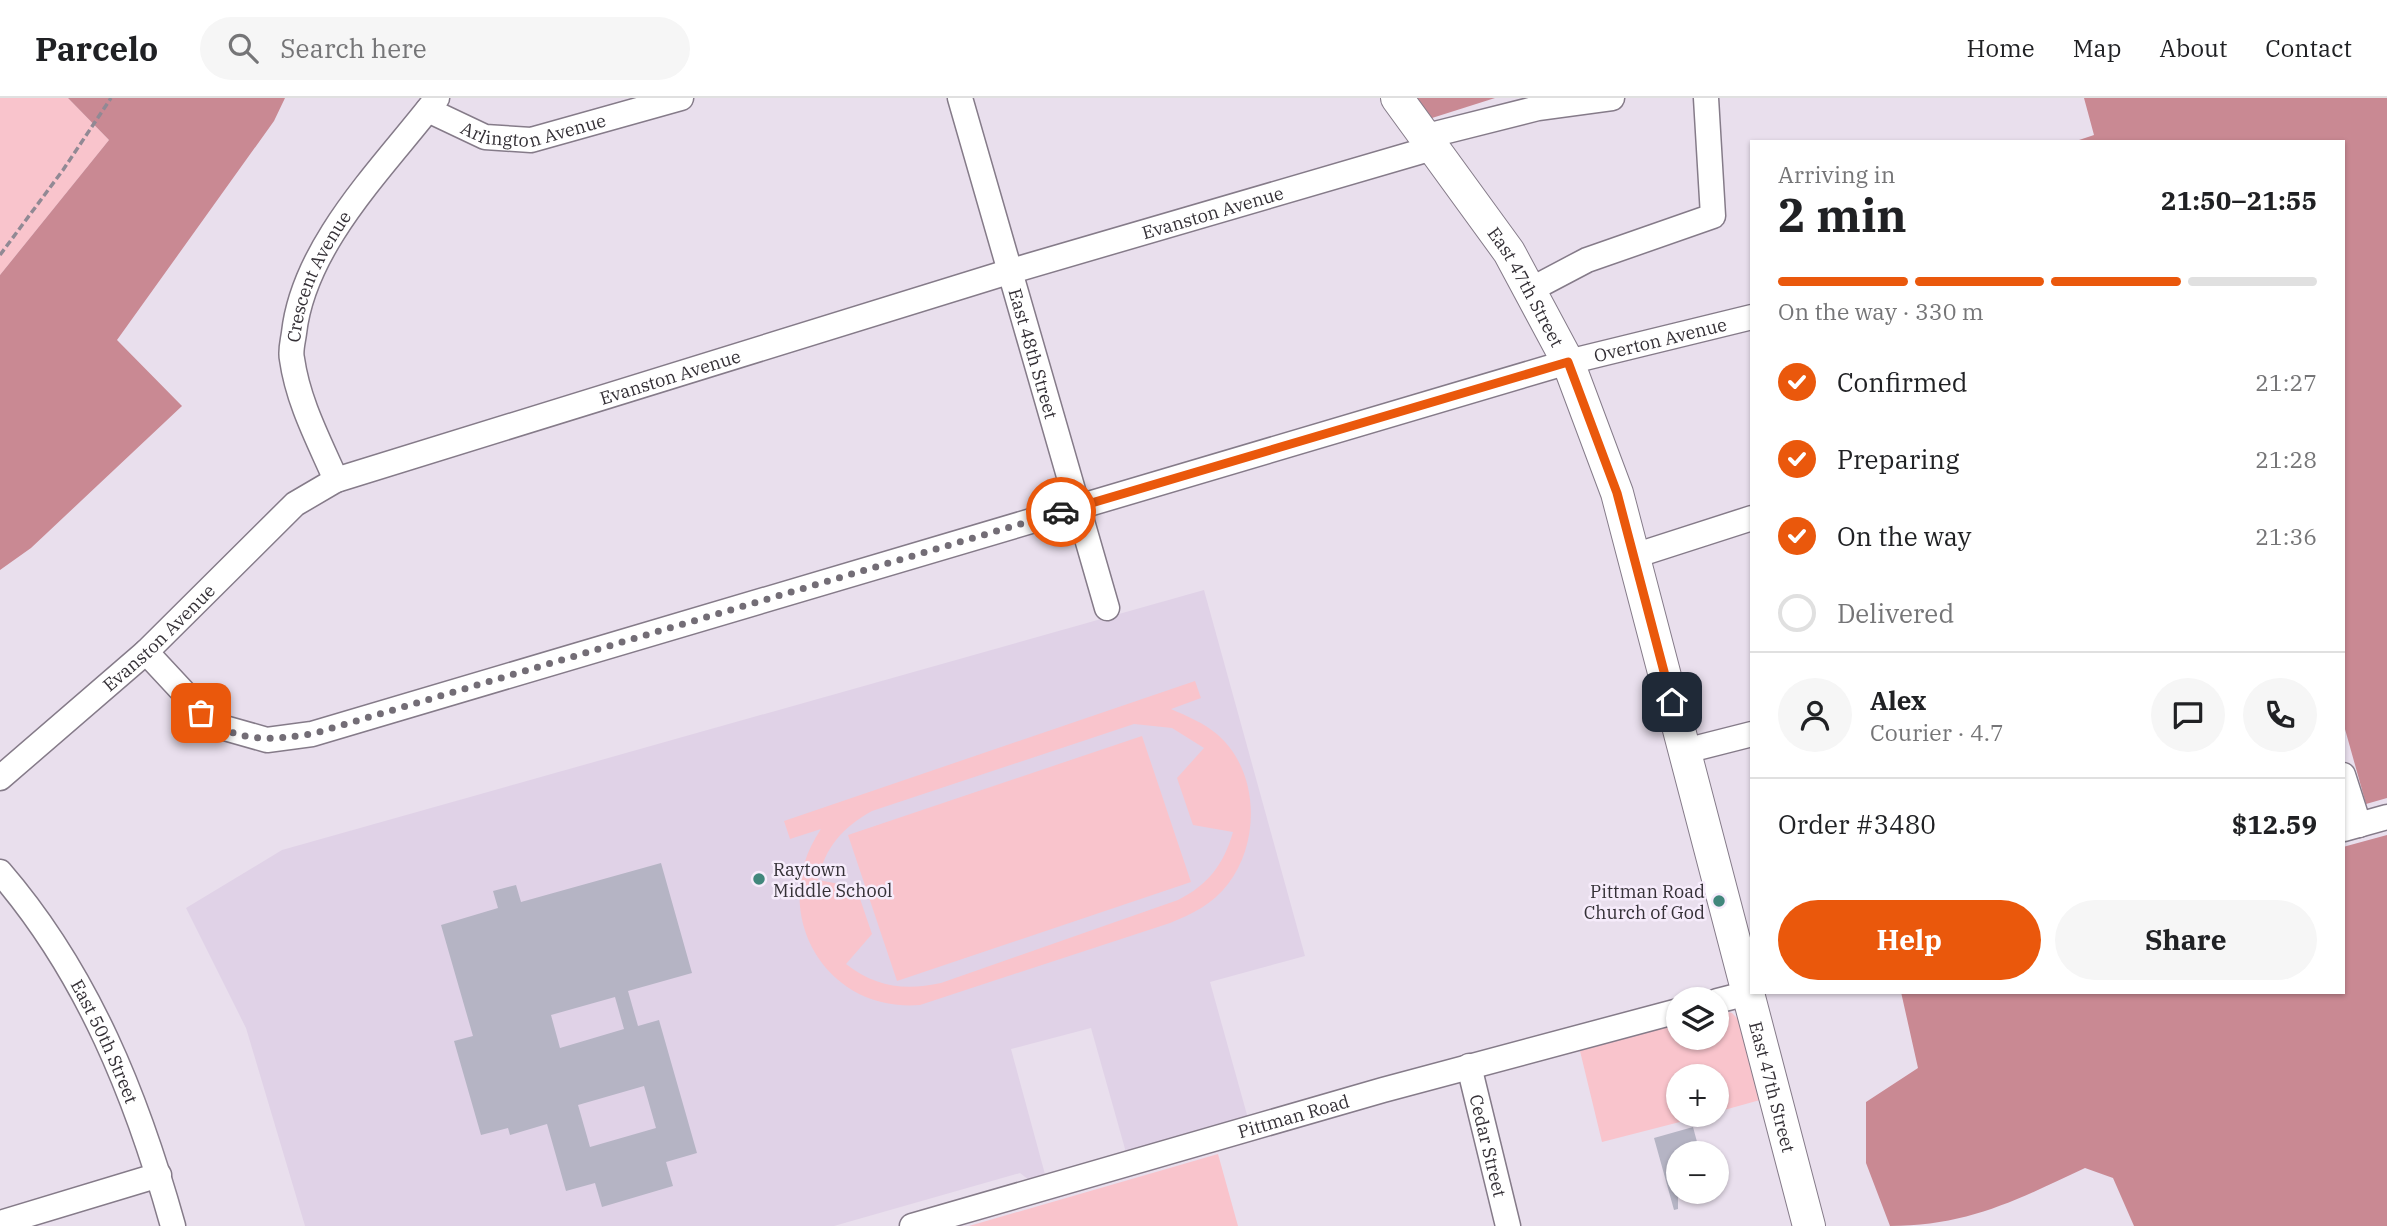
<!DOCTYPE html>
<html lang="en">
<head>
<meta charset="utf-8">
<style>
  body { margin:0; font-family:"IBM Plex Serif",serif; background:#f6f6f6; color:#202124; height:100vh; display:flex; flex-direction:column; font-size:26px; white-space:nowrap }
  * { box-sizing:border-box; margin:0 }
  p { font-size:23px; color:#757577 }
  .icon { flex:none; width:38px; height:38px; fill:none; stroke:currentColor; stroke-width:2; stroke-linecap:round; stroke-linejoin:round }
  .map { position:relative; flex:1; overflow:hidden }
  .drawer { position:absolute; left:1750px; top:42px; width:595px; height:854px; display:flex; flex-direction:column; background:#fff; border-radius:0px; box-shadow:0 2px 5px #0004 }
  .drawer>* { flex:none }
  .fabs { position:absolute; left:1666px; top:889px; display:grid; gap:14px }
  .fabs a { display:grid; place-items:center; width:63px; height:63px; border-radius:50%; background:#fff; box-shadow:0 2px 5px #0004; font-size:35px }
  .pin { position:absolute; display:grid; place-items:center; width:60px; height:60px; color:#fff; margin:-30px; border-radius:14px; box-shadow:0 4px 10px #0006 }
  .courier { position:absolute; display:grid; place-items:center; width:70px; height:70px; margin:-35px; border:5px solid #ea580c; border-radius:50%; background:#fff; color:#222; box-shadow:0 2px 9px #0007 }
  .headline em { font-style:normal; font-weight:700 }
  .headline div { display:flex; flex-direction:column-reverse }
  .headline { display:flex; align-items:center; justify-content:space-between; height:119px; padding:0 28px }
  h1 { font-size:46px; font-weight:700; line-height:52px }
  .bar { display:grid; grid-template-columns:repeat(4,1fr); gap:10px 7px; align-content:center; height:84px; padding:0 28px }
  .bar i { height:9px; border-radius:5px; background:#e0e0e0 }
  .bar .on { background:#ea580c }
  .bar p { grid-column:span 4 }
  .line { display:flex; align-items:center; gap:18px; padding:0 28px; border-top:2px solid #e0e0e0 }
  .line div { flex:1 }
  .round { display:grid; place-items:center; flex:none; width:74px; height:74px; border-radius:37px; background:#f6f6f6 }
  ol { padding:0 28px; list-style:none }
  li { display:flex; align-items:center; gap:21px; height:77px }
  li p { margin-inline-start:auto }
  li .icon { padding:7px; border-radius:50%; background:#ea580c; color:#fff; stroke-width:4 }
  li:last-child { color:#757577 }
  li i { width:38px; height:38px; border:4px solid #e0e0e0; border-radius:50% }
  .primary-button { display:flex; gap:14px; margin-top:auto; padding:14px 28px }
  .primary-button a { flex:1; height:80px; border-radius:42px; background:#ea580c; color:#fff; font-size:28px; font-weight:700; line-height:80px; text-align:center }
  .primary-button a+a { background:#f6f6f6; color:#202124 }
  header { display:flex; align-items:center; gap:42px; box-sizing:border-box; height:98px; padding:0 35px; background:#fff; border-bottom:2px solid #e0e0e0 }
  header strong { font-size:33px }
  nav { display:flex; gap:38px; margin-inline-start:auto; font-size:24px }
  .search { width:490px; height:63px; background:#f6f6f6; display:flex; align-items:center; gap:18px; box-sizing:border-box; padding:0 24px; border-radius:38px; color:#757577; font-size:26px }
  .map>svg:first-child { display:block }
  .built { fill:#e0d2e7 }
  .green { fill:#f9c4cc; fill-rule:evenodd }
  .forest { fill:#c98993 }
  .building { fill:#b5b4c4; fill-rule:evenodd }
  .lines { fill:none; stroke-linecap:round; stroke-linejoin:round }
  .minor-casing { stroke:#857b89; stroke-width:27 }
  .major-casing { stroke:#857b89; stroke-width:34 }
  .path { stroke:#918994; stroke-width:3.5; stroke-dasharray:7 3.5; stroke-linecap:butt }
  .minor { stroke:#fff; stroke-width:24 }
  .major { stroke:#fff; stroke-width:32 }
  .done { stroke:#736d76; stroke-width:7; stroke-dasharray:0 12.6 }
  .route { stroke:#ea580c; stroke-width:9 }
  .poi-dot { fill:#41877c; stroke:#f6ecfb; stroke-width:2.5 }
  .labels { text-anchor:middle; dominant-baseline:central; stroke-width:5; stroke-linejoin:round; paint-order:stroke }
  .street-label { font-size:18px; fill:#343036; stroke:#f6ecfb }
  .poi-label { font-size:18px; fill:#343036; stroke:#f6ecfb; text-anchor:start }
</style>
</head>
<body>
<header>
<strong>Parcelo</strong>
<div class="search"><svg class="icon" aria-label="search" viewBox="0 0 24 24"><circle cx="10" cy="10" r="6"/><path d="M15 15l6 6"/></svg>Search here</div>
<nav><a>Home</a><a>Map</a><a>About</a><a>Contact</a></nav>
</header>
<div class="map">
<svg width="2387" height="1128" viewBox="0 0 2387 1128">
  <rect width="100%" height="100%" fill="#e9dfed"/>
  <polygon class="built" points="1204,492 1305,858 1210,884 1249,1024 1127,1058 1091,930 1011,951 1046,1080 1029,1082 1020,1075 834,1128 305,1128 246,930 186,810 282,752"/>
  <g class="green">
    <polygon points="0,0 68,0 109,42 0,177"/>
    <path d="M1195,583l6,17 -30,11c16,7 33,14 47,26 42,37 42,108 10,149 -15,20 -36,30 -58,39l-250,82c-97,8 -154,-96 -99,-176l-31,10 -6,-18zM1134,626l38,4 32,20 -27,30 16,47 40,7c-9,32 -25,53 -55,68l-237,83c-36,8 -66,4 -95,-19l26,-30 -16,-47 -38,-7c7,-33 25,-53 54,-69z"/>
    <polygon points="1142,638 1191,784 897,883 848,737"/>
    <polygon points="1724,913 1732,915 1740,923 1760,1002 1717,1014 1717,978 1678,978 1678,1017 1707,1017 1602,1044 1580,953 1678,926 1678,940 1717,940 1717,915"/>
    <polygon points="1218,1056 1238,1128 969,1128"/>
  </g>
  <g class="forest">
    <polygon points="68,0 285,0 274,23 117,242 182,308 31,450 0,472 0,177 109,42"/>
    <polygon points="1417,0 1495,0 1432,20"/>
    <polygon points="2084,0 2387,0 2387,700 2366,706 2343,624 2343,44 2073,44 2094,37"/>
    <path d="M2387,737v391h-253l-21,-48 -28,-10c-68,32 -118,58 -195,58l-24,-63v-61l52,-34 -17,-76h442v-145z"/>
  </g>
  <g class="building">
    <path d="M661,765l31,110 -64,18 10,35 21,-6 38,133 -31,9 7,24 -71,21 -7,-24 -29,8 -19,-67 -37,11 -2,-7 -27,7 -27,-94 19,-5 -32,-111 57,-17 -5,-17 23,-6 5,17zM615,899l9,32 -64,19 -9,-33zM644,988l12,42 -66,19 -12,-42z"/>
    <polygon points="1693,1029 1700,1055 1678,1055 1678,1111 1674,1112 1654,1040"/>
  </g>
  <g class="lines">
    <defs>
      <g id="minor">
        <path id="s1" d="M960,0l147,510"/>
        <path id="s2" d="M428,12l57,27 46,3 150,-42"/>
        <polyline points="1427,38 1538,10 1612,0"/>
        <polyline points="1530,192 1587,162 1713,118 1706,0"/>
        <path id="s3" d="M336,382c-17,-39 -38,-78 -44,-121 -2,-8 1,-18 2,-26 10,-89 90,-166 143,-235"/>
        <polyline points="1634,458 1752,420"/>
        <path id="s4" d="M146,554l68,73 53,15 45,-6 1256,-372 184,-45"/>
        <polyline points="1685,653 1752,636"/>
        <polyline points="2343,677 2359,727"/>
        <path id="s5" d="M0,680l146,-126 149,-148 41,-24 672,-208 428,-125"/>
        <polyline points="2344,731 2387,719"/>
        <path id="s6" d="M0,774c88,102 137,225 173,354"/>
        <polyline points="1717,903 1752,894"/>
        <path id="s7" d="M1469,968l39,160"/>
        <polyline points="0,1125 159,1077"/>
        <path id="s8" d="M912,1128l471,-136 295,-79"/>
      </g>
      <g id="major">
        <path id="s9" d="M1397,0l112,154 59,110 49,131 192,733"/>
      </g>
    </defs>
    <use href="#minor" class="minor-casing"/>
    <use href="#major" class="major-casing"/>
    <polyline class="path" points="0,157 63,72 111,0"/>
    <use href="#minor" class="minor"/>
    <use href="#major" class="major"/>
  </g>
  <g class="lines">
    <path class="done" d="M201,615c33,31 70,27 111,21l749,-222"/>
    <polyline class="route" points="1061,414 1568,264 1617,395 1672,604"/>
  </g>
  <g class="poi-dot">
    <circle cx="759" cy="781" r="7"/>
    <circle cx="1719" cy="803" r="7"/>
  </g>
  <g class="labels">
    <g class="street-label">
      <text stroke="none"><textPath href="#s2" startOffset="112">Arlington Avenue</textPath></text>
      <text stroke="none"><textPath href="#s5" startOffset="1367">Evanston Avenue</textPath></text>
      <text stroke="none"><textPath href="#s3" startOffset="217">Crescent Avenue</textPath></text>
      <text stroke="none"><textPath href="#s9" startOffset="229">East 47th Street</textPath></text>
      <text stroke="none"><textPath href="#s4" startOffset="1605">Overton Avenue</textPath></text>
      <text stroke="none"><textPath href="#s1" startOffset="266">East 48th Street</textPath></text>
      <text stroke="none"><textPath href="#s5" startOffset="800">Evanston Avenue</textPath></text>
      <text stroke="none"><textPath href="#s5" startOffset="212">Evanston Avenue</textPath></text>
      <text stroke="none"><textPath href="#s6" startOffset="200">East 50th Street</textPath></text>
      <text stroke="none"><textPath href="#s9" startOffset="1069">East 47th Street</textPath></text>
      <text stroke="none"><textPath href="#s8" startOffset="397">Pittman Road</textPath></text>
      <text stroke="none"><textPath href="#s7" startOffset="82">Cedar Street</textPath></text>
    </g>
    <g class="poi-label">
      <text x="773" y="771">Raytown<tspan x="773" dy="21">Middle School</tspan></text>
      <text x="1705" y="793" text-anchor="end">Pittman Road<tspan x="1705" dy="21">Church of God</tspan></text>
    </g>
  </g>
</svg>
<div class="fabs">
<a><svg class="icon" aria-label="layers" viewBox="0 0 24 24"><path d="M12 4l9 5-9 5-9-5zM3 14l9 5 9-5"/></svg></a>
<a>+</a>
<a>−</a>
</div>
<div class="pin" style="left:201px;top:615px;background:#ea580c"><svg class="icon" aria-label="bag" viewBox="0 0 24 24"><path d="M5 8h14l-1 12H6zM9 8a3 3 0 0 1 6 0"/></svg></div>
<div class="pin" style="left:1672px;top:604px;background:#1f2937"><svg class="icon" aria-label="home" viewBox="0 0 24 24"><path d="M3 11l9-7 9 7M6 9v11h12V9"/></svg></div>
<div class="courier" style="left:1061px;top:414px"><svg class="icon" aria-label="car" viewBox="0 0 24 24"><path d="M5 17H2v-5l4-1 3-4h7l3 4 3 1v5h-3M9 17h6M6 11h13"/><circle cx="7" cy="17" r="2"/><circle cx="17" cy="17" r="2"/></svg></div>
<section class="drawer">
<div class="headline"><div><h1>2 min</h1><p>Arriving in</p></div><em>21:50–21:55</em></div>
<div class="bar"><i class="on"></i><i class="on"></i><i class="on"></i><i></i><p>On the way · 330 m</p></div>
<ol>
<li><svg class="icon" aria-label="check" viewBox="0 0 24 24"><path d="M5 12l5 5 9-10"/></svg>Confirmed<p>21:27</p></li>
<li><svg class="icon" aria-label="check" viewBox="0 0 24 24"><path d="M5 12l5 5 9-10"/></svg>Preparing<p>21:28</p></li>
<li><svg class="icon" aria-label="check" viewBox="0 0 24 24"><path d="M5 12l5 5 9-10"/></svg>On the way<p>21:36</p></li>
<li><i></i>Delivered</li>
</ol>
<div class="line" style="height:126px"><a class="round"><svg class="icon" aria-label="person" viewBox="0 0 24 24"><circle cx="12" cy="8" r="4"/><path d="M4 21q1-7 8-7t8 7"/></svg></a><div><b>Alex</b><p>Courier · 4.7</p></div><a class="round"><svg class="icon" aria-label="chat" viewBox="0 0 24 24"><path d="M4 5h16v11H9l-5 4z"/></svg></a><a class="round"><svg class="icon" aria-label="phone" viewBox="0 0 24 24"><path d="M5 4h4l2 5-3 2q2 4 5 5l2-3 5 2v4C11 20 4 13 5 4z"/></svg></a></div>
<div class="line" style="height:91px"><div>Order #3480</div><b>$12.59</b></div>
<div class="primary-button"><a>Help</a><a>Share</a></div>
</section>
</div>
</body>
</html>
